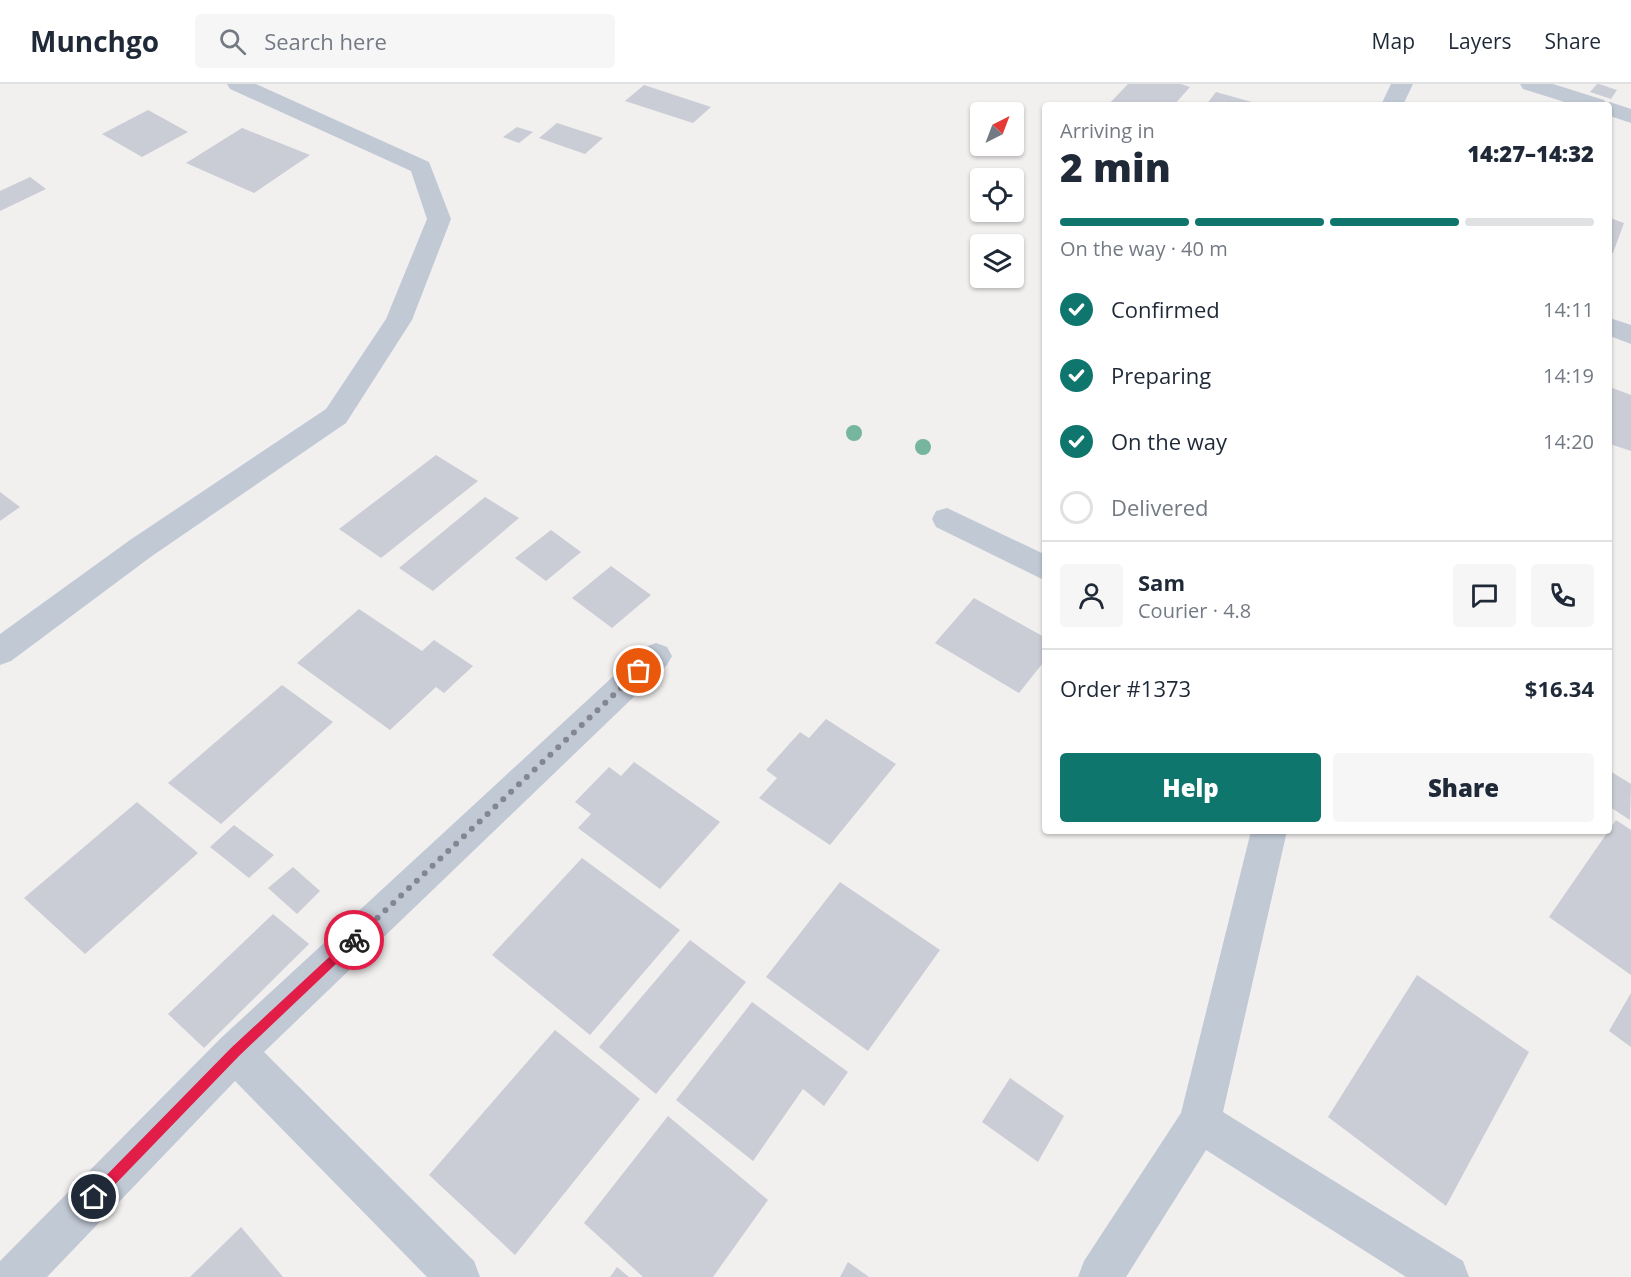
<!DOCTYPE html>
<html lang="en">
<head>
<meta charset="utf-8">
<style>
  body { margin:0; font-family:"Open Sans",sans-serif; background:#f6f6f7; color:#1f2937; height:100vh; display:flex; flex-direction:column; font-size:22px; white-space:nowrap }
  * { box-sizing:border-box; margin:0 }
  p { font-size:20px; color:#747a83 }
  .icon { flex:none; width:33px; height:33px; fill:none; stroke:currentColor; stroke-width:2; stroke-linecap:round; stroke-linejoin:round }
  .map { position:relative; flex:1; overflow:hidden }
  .sheet { position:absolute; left:1042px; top:18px; width:570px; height:732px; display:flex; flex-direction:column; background:#fff; border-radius:6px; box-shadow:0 2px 4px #0004 }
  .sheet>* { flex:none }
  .needle { width:39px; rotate:42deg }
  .buttons { position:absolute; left:970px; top:18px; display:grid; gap:12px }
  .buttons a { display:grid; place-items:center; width:54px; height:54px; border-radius:6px; background:#fff; box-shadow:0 2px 4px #0004; font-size:30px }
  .pin { position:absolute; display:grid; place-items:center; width:51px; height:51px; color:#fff; margin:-26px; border:3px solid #fff; border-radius:50%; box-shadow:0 2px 6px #0007 }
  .courier { position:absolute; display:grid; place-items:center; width:60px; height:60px; margin:-30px; border:4px solid #e11d48; border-radius:50%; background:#fff; color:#222; box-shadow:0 2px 8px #0007 }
  .headline em { font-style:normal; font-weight:800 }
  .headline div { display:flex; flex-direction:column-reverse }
  .headline { display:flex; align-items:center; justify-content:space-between; height:102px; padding:0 18px }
  h1 { font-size:39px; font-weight:800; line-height:45px }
  .bar { display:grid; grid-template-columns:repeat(4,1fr); gap:9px 6px; align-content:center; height:72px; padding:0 18px }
  .bar i { height:8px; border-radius:4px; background:#e0e1e3 }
  .bar .active { background:#0f766e }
  .bar p { grid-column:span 4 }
  .line { display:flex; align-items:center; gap:15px; padding:0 18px; border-top:2px solid #e0e1e3 }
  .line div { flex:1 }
  .round { display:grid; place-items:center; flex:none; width:63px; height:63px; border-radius:6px; background:#f6f6f7 }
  ol { padding:0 18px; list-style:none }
  li { display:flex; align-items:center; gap:18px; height:66px }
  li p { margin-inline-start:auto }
  li .icon { padding:6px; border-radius:50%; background:#0f766e; color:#fff; stroke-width:4 }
  li:last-child { color:#747a83 }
  li i { width:33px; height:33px; border:3px solid #e0e1e3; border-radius:50% }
  .cta { display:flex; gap:12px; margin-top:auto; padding:12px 18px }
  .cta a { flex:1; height:69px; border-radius:6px; background:#0f766e; color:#fff; font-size:24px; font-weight:800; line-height:69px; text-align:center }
  .cta a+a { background:#f6f6f7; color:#1f2937 }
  header { display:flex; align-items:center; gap:36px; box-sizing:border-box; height:84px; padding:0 30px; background:#fff; border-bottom:2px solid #e0e1e3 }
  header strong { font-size:28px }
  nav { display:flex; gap:33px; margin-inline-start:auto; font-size:21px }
  .search { width:420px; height:54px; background:#f6f6f7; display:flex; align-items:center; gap:15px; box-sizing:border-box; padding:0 21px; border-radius:6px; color:#747a83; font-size:22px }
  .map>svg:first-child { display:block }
  .building { fill:#cacdd5 }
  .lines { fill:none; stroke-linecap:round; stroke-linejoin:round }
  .minor { fill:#c1c9d5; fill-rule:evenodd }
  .tree { fill:#76b59e }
  .route { fill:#e11d48 }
  .done { stroke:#828791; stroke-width:6; stroke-dasharray:0 10.8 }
</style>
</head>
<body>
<header>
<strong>Munchgo</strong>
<div class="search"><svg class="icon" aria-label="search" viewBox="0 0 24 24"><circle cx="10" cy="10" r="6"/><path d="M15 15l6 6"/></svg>Search here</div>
<nav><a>Map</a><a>Layers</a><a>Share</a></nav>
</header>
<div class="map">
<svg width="1631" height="1193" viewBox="0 0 1631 1193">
  <rect width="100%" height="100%" fill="#f2efef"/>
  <g class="building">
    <polygon points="1128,0 1181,0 1190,3 1174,21 1108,21"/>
    <polygon points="1597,0 1599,0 1617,6 1611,15 1590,8"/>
    <polygon points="644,1 711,23 693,39 625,17"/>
    <polygon points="1216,8 1259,20 1259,21 1206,21"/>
    <polygon points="148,26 188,48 142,73 102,50"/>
    <polygon points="557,39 603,54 585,70 539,54"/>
    <polygon points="517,43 533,48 519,59 503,53"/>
    <polygon points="242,44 310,71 254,109 186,79"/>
    <polygon points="30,93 46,105 0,127 0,107"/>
    <polygon points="1610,134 1624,139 1613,169 1610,168"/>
    <polygon points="1610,303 1631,311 1631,367 1610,360"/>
    <polygon points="436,371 478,397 381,474 339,445"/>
    <polygon points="0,408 20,423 0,437"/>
    <polygon points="485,413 519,434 433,507 399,484"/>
    <polygon points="551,446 581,468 546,497 515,474"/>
    <polygon points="611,482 651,511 612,544 572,514"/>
    <polygon points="974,514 1046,554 1046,575 1019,609 935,559"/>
    <polygon points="359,525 422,567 434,556 473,582 444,609 436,603 390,646 297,579"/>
    <polygon points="282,601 333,638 221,740 168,699"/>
    <polygon points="826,635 896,680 830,761 759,714 777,694 766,686 800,648 809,654"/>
    <polygon points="634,678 720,738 660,805 578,744 591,730 575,718 609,683 621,692"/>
    <polygon points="1610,687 1631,700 1630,736 1610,723"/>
    <polygon points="137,718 198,769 85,870 24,814"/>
    <polygon points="1616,736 1631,746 1631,891 1549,833"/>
    <polygon points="234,741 274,771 249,794 210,763"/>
    <polygon points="582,774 680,846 590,951 492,871"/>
    <polygon points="293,783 320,807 297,830 268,804"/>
    <polygon points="840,798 940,866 868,967 766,893"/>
    <polygon points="273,830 309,860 204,964 168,930"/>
    <polygon points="690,856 746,898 656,1010 599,963"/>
    <polygon points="1417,891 1529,968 1446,1122 1328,1033"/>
    <polygon points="1631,909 1631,963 1609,947"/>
    <polygon points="752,918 848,988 824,1022 803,1005 753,1077 676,1016"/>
    <polygon points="555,946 640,1015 515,1171 429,1091"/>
    <polygon points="1010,994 1064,1032 1038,1078 982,1038"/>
    <polygon points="668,1032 768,1116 713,1193 643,1193 584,1139"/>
    <polygon points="241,1143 283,1193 190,1193"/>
    <polygon points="848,1178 869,1193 840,1193"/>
    <polygon points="617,1183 629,1193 610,1193"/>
  </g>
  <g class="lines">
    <g class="minor">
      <polygon points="227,0 256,0 429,78 451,135 412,236 346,339 152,472 11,577 0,581 0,550 130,456 326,325 386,235 427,135 411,87 230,5"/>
      <polygon points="1391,0 1413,0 1403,21 1381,21"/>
      <polygon points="1520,0 1553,0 1604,16 1606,19 1610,18 1631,25 1631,39 1610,32 1610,21 1574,21 1523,5"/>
      <polygon points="1610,234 1631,241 1631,260 1610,252"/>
      <polygon points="947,424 1046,471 1046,497 936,443 932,435 936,427"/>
      <polygon points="656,559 667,563 672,572 667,581 264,968 474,1177 480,1193 427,1193 235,997 47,1193 0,1193 0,1177 221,954 645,563"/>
      <polygon points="1251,747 1287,747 1223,1028 1463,1177 1469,1193 1406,1193 1206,1066 1126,1193 1078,1193 1084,1177 1181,1029"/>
    </g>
  </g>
  <g class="tree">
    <circle cx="854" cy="349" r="8"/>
    <circle cx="923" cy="363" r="8"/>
  </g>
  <polygon class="route" points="354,850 358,852 358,859 239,972 99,1117 94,1119 90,1117 88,1113 90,1108 231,964"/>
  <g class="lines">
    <polyline class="done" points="354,856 639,587"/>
  </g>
</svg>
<div class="buttons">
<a><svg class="needle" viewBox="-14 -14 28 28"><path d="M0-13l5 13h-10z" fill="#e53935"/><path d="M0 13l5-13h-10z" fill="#747a83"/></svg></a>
<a><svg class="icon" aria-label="locate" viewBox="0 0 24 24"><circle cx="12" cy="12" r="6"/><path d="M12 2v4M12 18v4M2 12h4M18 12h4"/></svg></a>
<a><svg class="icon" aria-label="layers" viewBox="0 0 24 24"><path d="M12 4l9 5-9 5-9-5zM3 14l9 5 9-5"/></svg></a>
</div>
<div class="pin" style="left:639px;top:587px;background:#ea580c"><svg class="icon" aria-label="bag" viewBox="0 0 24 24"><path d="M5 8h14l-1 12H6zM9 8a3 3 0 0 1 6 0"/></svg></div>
<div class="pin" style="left:94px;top:1113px;background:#1f2937"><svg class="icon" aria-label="home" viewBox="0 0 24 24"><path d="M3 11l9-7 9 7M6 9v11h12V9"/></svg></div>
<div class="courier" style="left:354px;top:856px"><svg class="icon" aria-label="bike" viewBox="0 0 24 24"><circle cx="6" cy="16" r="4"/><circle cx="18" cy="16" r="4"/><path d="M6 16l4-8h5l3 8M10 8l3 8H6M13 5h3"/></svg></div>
<section class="sheet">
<div class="headline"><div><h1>2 min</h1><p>Arriving in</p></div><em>14:27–14:32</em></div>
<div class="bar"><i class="active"></i><i class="active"></i><i class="active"></i><i></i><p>On the way · 40 m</p></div>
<ol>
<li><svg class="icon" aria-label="check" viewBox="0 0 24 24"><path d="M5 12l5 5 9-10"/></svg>Confirmed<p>14:11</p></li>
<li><svg class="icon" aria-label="check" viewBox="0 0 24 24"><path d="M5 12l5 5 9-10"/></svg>Preparing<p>14:19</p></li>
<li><svg class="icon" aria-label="check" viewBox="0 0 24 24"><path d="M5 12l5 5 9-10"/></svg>On the way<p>14:20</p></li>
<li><i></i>Delivered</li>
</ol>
<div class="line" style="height:108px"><a class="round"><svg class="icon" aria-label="person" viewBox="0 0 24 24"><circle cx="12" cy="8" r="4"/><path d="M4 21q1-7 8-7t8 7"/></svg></a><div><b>Sam</b><p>Courier · 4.8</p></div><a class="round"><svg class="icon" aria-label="chat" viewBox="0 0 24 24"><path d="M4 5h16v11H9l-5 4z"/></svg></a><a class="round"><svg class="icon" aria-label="phone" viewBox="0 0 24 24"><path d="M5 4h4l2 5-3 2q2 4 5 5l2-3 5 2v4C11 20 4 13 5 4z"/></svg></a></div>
<div class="line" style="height:78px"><div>Order #1373</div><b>$16.34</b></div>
<div class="cta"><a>Help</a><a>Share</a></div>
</section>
</div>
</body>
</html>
